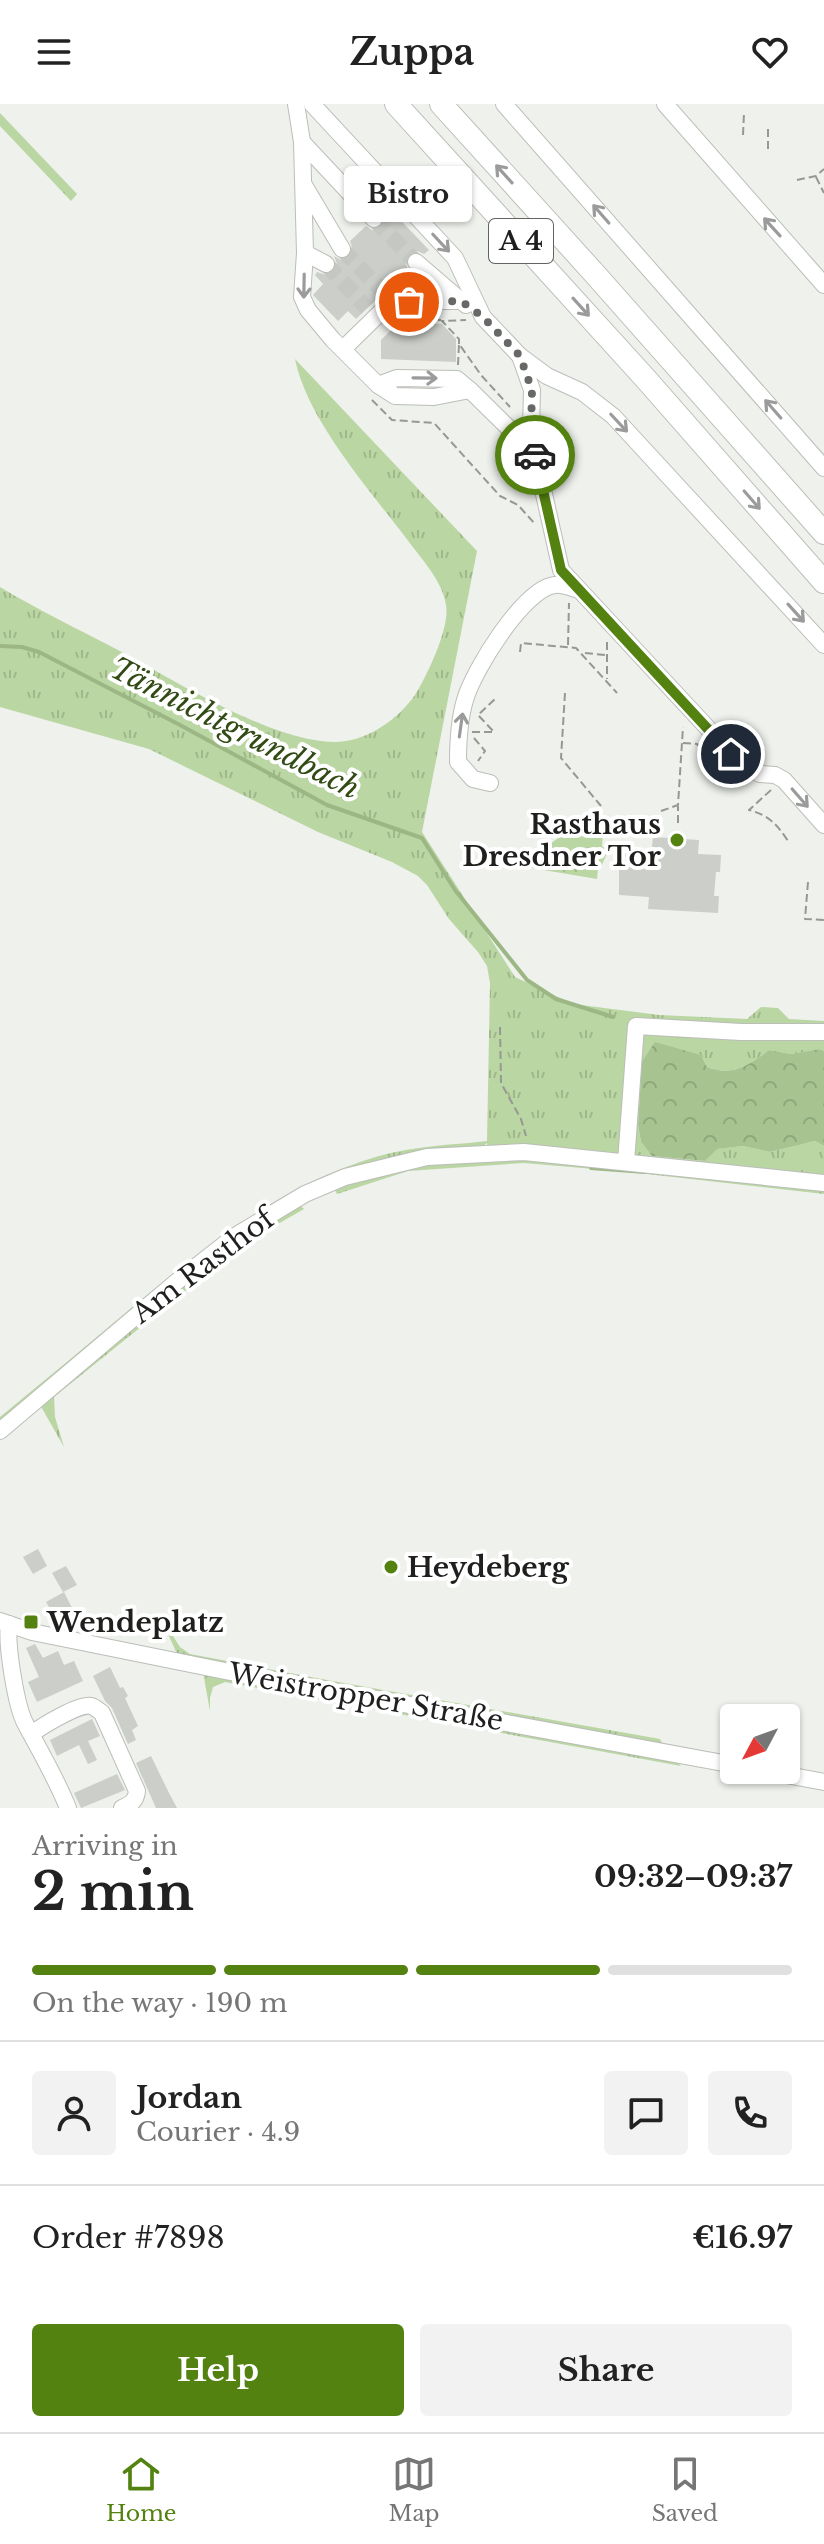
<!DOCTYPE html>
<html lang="en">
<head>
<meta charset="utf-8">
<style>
  body { margin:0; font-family:"Libre Baskerville",serif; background:#f2f2f2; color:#222; height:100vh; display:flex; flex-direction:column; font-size:30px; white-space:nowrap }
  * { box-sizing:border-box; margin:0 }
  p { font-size:26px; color:#767676 }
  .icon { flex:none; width:44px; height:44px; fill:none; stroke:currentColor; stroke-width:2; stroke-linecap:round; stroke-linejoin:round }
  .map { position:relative; height:1704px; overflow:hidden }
  .side { display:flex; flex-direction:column; background:#fff; flex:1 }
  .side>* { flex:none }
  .needle { width:52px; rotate:229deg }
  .fabs { position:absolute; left:720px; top:1600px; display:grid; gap:16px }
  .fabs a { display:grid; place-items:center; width:80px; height:80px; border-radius:8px; background:#fff; box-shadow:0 2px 6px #0004; font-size:40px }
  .pin { position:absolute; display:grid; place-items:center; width:68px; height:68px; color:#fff; margin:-34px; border:4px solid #fff; border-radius:50%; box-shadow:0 2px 8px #0007 }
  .courier { position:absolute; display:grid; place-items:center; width:80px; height:80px; margin:-40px; border:6px solid #538210; border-radius:50%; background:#fff; color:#222; box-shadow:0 2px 10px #0007 }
  .bubble { position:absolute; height:56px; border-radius:8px; background:#fff; box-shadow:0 2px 6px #0004; font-size:26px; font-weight:700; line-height:56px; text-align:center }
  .summary em { font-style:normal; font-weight:700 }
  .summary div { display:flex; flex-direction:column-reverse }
  .summary { display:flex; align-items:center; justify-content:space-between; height:136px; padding:0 32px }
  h1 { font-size:52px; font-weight:700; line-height:60px }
  .bar { display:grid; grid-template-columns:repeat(4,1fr); gap:12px 8px; align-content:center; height:96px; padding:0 32px }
  .bar i { height:10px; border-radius:6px; background:#e0e0e0 }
  .bar .active { background:#538210 }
  .bar p { grid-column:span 4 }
  .line { display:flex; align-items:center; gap:20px; padding:0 32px; border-top:2px solid #e0e0e0 }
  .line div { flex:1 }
  .round { display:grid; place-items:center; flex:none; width:84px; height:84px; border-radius:8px; background:#f2f2f2 }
  .action { display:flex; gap:16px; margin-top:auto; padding:16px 32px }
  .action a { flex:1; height:92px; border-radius:8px; background:#538210; color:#fff; font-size:32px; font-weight:700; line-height:92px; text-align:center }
  .action a+a { background:#f2f2f2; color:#222 }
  header { display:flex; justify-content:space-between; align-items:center; height:104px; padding:0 32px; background:#fff; font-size:36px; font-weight:700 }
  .dock { display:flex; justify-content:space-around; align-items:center; height:112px; border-top:2px solid #e0e0e0; background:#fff; font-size:22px; color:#767676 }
  .dock a { display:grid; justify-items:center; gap:4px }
  .dock .active { color:#538210 }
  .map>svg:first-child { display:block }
  .grass { fill:url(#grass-tufts) }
  .forest { fill:url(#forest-crowns) }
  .park { fill:url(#park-crowns) }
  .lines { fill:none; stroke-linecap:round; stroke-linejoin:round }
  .stream { stroke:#9cb784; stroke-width:4 }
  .building { fill:#cbcec9 }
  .minor-tunnel { stroke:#c5c7c3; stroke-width:16; stroke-dasharray:16 8; stroke-linecap:butt }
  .minor-casing { stroke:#bbbeb9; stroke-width:18 }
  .highway-casing { stroke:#bbbeb9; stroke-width:24 }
  .path { stroke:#969894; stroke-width:2; stroke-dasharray:8 4; stroke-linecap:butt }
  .minor { stroke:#fff; stroke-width:16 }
  .highway { stroke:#fff; stroke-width:22 }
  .oneway { stroke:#9a9b9a }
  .done { stroke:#676966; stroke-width:8; stroke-dasharray:0 14.4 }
  .route { stroke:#538210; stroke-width:10 }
  .poi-dot { fill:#538210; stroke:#fff; stroke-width:3 }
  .labels { text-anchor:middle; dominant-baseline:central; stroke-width:8; stroke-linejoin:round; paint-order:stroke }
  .shield { fill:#fff; stroke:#626362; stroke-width:2 }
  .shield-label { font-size:26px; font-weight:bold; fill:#1f201e }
  .poi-label { font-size:28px; font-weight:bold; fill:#1f201e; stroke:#fff; text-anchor:start }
  .street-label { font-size:28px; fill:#1f201e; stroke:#fff }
  .water-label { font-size:30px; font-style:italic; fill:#324b15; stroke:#fff }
</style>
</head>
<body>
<header><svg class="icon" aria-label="menu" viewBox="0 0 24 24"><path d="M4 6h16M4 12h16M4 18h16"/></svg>Zuppa<svg class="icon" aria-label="heart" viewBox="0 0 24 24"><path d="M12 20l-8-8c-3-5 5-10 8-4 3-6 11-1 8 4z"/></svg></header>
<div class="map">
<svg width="824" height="1704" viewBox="0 0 824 1704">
  <defs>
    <pattern id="grass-tufts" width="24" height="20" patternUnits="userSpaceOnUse" patternTransform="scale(2)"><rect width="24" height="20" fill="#bad6a2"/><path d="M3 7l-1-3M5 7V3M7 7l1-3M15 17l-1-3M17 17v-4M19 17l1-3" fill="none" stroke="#9fb78b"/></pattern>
    <pattern id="forest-crowns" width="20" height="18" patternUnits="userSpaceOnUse" patternTransform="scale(2)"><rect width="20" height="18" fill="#a7c38f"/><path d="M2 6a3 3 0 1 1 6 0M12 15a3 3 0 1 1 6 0" fill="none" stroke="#8fa77b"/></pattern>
    <pattern id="park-crowns" width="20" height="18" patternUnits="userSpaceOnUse" patternTransform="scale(2)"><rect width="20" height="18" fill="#bad6a2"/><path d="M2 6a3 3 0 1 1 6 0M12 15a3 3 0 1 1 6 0" fill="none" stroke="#9fb78b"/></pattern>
  </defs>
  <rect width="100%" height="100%" fill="#eef1ec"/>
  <g class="grass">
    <polygon points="0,9 77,90 71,97 0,22"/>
    <path d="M295,255l182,192 -55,281 93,145 58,27 86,11 88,4 14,-12 17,1 11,11 35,2v30l-5,-2 -28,5 -22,-4c-20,15 -36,27 -62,17l-6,-12 -46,-12 -13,18 -4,64 3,17 11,14 53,5 11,-12 27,-3 27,6 45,-11 9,5v48l-195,-22 -105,-9 -116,8 -71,23 -3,-6 71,-23 84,-10 -2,-12 -6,5c-80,1 -163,27 -230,71 -40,27 -77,60 -115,90 -45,38 -91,75 -136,113v-5c45,-37 91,-75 136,-113 74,-61 148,-121 243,-148 35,-10 72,-11 108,-15l3,-158 -3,-17 -9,-14 -29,-33 -22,-34 -9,-9 -26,-14 -74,-30 -169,-83 -149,-42v-120c38,23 78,42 118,63 54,29 168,101 228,91 28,-4 58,-27 72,-51 11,-19 32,-63 28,-85 -3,-24 -27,-49 -40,-67 -38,-50 -99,-119 -111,-179z"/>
    <polygon points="301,1102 304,1105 245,1139 54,1293 55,1313 64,1343 39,1299 240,1135"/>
    <polygon points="159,1510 180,1543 190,1550 316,1574 660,1635 664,1643 178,1552"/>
    <polygon points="203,1568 675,1656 681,1662 225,1578 213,1583 210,1594 210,1607"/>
  </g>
  <path class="forest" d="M655,938l46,13 6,12c26,10 42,-2 62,-17l22,4 28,-5 5,2v95l-9,-5 -45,11 -27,-6 -26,3 -12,12 -53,-5 -11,-14 -3,-17 4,-64z"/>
  <polygon class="park" points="603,727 602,742 608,747 601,763 598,764 597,775 520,762 565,729"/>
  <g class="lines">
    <g class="stream">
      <polyline points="0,542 22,543 39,548 180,621 327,701 422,734 455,786 527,876 556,895 613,913"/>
      <polyline points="591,1064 645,1068"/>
    </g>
  </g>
  <g class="building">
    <polygon points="387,102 429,146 424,150 417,147 408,150 405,157 408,166 356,215 348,207 338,217 313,191 323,180 315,171 317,168 326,171 332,169 337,160 334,152 341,156 348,154 353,146 350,137 366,122 372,126 381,124 385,117 382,107"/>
    <polygon points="399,218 442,220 456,235 456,258 381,255 381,236"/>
    <polygon points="653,733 699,736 698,750 721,751 720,768 716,768 714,792 719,792 718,809 648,805 649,793 619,791 619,749 651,752"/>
    <polygon points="38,1445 47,1462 33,1470 23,1453"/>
    <polygon points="66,1462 77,1481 63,1488 52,1469"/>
    <polygon points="64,1488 72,1504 55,1513 46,1498"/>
    <polygon points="35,1540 43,1554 58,1547 64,1561 74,1557 83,1577 37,1598 28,1578 39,1573 26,1544"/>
    <polygon points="110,1563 120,1584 123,1583 128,1592 125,1594 138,1622 132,1626 136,1636 128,1640 112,1604 105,1597 93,1572"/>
    <polygon points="92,1615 100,1632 88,1637 97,1656 88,1660 79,1641 57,1652 50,1636"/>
    <polygon points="151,1652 169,1689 177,1704 156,1704 136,1659"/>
    <polygon points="117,1670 125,1686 81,1704 74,1689"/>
  </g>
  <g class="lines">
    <g class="minor-tunnel">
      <polyline points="374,115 416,158"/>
      <polyline points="342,145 384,189"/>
      <polyline points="326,160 367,204"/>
    </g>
    <defs>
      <g id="minor">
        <polyline points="296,0 302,38 305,149 302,193 308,206 333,236 378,281 395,292 434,293 470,286 535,350"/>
        <polyline points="312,0 455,154 483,213 520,252 547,272 582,288 613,312 824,541"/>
        <polyline points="504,0 824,364"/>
        <polyline points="665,0 824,181"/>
        <polyline points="302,38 374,115"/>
        <polyline points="304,81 342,145"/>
        <polyline points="305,149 326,160"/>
        <polyline points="416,158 466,201"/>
        <polyline points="343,245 392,197 461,197"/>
        <polyline points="520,252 532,286 531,326 535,350 561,466 742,661 760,670 775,671 784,676 824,721"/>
        <polyline points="378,281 397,274 457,275 470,286"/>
        <path d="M490,679l-17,-4 -15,-17c0,-21 1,-42 7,-62 8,-29 59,-112 90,-115 8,-1 16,3 24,5"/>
        <polyline points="626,1058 636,922 741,928 824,928"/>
        <polyline points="0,1327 175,1179 235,1132 305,1090 345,1073 427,1053 524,1048 824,1079"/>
        <polyline points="0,1517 32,1528 225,1567 734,1661"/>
        <path d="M9,1520c-3,21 7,81 16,99 15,28 31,55 43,85"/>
        <path d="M33,1629c9,-7 47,-30 58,-27 4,1 8,5 11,7l35,78c-1,10 -6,13 -15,17"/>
        <polyline points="760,1666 824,1678"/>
      </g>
      <g id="highway">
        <polyline points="396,0 645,274 824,478"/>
        <polyline points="441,0 594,169 824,429"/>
      </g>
    </defs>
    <use href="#minor" class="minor-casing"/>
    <use href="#highway" class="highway-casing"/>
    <g class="path">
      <polyline points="743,31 744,9"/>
      <polyline points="768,45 768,22"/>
      <polyline points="816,73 824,89"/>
      <polyline points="797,76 816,72 824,65"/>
      <polyline points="398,215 441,216"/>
      <polyline points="459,240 459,235 442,217 466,216"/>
      <polyline points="458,261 459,240 481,271 510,303"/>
      <polyline points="372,296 392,316 434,319 500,392 518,401 535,420"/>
      <polyline points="607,538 607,575"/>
      <polyline points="568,541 569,499"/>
      <polyline points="520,548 521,539 576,544 617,589"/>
      <polyline points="585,549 606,551"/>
      <polyline points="565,589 561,654 601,702"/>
      <polyline points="472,628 494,628 478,611 496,594"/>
      <polyline points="474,634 485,647 478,657"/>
      <polyline points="683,639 697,640 717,664 722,659"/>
      <path d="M771,686l-22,20c19,5 28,14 39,31"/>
      <polyline points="661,707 678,701 683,623"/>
      <polyline points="678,719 678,702"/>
      <polyline points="808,778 805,815 824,816"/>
      <polyline points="500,923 501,979 521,1015 526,1032"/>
    </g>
    <use href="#minor" class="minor"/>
    <use href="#highway" class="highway"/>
  </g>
  <defs><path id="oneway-shaft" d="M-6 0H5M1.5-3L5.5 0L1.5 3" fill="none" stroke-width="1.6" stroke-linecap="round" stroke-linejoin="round" transform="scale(2)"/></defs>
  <g class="oneway">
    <use href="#oneway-shaft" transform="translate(504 70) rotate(-132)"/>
    <use href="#oneway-shaft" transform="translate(601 110) rotate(-131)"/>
    <use href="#oneway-shaft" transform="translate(772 123) rotate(-132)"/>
    <use href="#oneway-shaft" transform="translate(441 139) rotate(47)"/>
    <use href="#oneway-shaft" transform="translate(304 182) rotate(91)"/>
    <use href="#oneway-shaft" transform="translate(581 203) rotate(48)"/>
    <use href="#oneway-shaft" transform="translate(425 274) rotate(1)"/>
    <use href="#oneway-shaft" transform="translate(773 305) rotate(-131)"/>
    <use href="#oneway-shaft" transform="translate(619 319) rotate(47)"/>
    <use href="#oneway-shaft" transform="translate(752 396) rotate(49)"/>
    <use href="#oneway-shaft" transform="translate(796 509) rotate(48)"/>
    <use href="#oneway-shaft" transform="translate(461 621) rotate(-82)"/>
    <use href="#oneway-shaft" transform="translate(800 694) rotate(49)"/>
  </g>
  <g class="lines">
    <polyline class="done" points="409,198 461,197 483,213 520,252 532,286 531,326 535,351"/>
    <polyline class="route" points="535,351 561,466 731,650"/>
  </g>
  <g class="poi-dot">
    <circle cx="677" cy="736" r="8"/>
    <circle cx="391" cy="1463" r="8"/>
    <rect x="23" y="1510" width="16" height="16" rx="4"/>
  </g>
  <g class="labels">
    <rect class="shield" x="489" y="115" width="64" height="44" rx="6"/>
    <g class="shield-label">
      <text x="521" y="137">A 4</text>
    </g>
    <g class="poi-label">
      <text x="661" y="720" text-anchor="end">Rasthaus<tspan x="661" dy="32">Dresdner Tor</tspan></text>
      <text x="407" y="1463">Heydeberg</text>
      <text x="47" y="1518">Wendeplatz</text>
    </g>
    <g class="street-label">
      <text transform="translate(203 1162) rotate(-37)">Am Rasthof</text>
      <text transform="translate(366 1593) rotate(10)">Weistropper Straße</text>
    </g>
    <g class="water-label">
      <text transform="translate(235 624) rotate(27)">Tännichtgrundbach</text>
    </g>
  </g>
</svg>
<div class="fabs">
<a><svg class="needle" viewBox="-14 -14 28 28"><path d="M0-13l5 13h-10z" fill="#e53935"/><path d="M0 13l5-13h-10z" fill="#767676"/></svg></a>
</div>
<div class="pin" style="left:409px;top:198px;background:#ea580c"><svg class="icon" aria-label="bag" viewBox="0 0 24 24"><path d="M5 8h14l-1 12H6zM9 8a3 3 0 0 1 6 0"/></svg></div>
<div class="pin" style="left:731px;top:650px;background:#1f2937"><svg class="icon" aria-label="home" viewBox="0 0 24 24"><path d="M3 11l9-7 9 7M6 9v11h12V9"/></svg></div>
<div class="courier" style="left:535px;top:351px"><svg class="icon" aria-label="car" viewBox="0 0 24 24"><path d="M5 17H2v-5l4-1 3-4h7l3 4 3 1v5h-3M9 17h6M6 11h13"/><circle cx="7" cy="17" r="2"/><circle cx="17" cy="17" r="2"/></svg></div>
<div class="bubble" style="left:344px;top:62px;width:128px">Bistro</div>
</div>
<section class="side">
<div class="summary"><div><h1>2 min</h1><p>Arriving in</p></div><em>09:32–09:37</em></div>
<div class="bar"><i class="active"></i><i class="active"></i><i class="active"></i><i></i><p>On the way · 190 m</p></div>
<div class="line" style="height:144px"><a class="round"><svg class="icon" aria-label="person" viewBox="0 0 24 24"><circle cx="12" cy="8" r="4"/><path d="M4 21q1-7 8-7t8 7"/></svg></a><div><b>Jordan</b><p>Courier · 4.9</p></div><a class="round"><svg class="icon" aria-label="chat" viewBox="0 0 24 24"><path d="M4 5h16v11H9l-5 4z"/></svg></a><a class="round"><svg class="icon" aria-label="phone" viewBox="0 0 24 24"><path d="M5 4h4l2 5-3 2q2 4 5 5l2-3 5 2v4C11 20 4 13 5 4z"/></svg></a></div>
<div class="line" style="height:104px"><div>Order #7898</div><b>€16.97</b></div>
<div class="action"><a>Help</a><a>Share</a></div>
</section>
<nav class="dock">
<a class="active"><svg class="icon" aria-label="home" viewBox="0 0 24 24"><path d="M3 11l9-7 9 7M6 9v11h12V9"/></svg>Home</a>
<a><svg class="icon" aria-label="map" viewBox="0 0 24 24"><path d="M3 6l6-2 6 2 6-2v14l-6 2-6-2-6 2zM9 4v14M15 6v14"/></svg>Map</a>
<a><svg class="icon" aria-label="saved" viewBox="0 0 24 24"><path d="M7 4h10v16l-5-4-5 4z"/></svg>Saved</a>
</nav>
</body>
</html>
